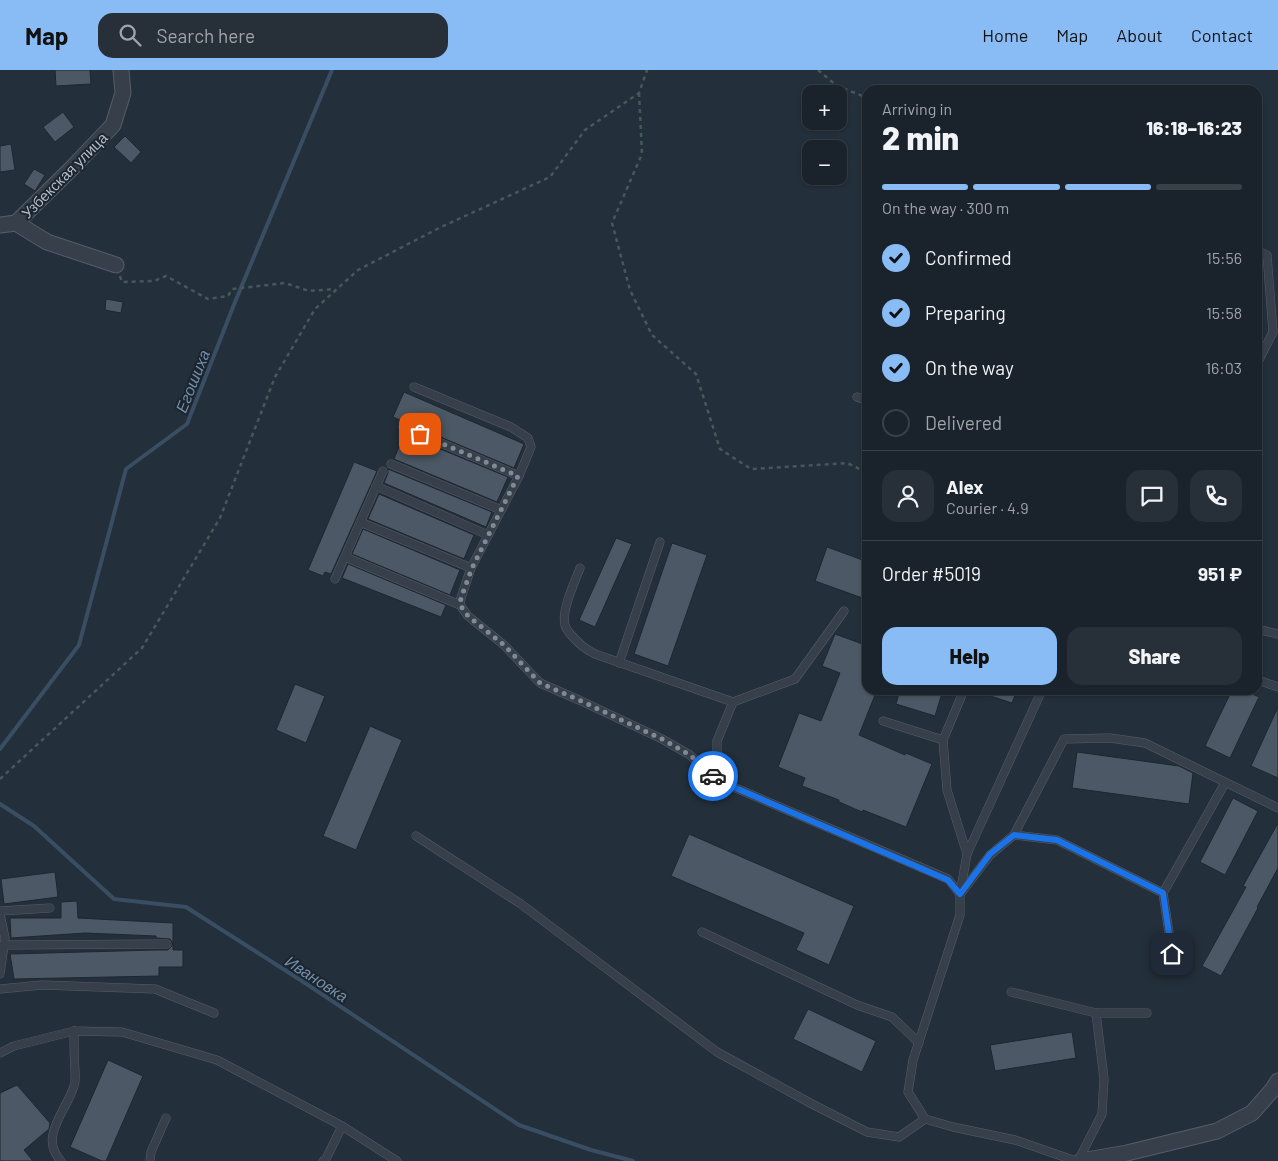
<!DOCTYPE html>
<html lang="en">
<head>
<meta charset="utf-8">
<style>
  body { margin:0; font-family:Barlow,sans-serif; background:#272f38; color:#f1f3f6; height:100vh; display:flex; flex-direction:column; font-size:19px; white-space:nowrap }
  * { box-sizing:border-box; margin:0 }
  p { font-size:16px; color:#9fa4a9 }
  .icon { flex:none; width:28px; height:28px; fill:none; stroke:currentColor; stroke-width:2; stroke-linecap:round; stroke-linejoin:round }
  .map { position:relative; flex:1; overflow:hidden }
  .details { position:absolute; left:862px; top:15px; width:400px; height:610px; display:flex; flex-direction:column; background:#1a232c; border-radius:15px; box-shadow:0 1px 4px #0004,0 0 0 1px #384048 }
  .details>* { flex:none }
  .tools { position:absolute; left:802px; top:15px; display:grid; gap:10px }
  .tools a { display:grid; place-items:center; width:45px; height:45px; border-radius:10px; background:#1a232c; box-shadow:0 1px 4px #0004,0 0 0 1px #384048; font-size:25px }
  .pin { position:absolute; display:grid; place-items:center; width:42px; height:42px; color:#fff; margin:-21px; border-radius:10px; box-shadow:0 2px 8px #0006 }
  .courier { position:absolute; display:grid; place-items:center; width:50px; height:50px; margin:-25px; border:4px solid #1a73e8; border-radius:50%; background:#fff; color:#222; box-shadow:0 1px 6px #0007 }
  .head em { font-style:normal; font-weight:800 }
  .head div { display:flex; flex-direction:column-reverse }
  .head { display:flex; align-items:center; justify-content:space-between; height:85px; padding:0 20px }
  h1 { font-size:32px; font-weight:800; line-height:38px }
  .bar { display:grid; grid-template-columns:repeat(4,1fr); gap:8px 5px; align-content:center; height:60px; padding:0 20px }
  .bar i { height:6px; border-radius:4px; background:#384048 }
  .bar .selected { background:#89bbf4 }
  .bar p { grid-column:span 4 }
  .line { display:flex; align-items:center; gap:12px; padding:0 20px; border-top:1px solid #384048 }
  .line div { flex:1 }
  .round { display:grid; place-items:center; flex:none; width:52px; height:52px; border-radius:15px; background:#272f38 }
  ol { padding:0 20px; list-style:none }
  li { display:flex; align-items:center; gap:15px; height:55px }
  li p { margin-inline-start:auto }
  li .icon { padding:5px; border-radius:50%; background:#89bbf4; color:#111; stroke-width:4 }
  li:last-child { color:#9fa4a9 }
  li i { width:28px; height:28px; border:2px solid #384048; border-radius:50% }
  .primary-button { display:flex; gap:10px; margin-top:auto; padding:10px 20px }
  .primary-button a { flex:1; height:58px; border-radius:15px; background:#89bbf4; color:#111; font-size:20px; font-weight:800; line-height:58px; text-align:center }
  .primary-button a+a { background:#272f38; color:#f1f3f6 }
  header { display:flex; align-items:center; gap:30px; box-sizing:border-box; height:70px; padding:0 25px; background:#89bbf4; color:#111 }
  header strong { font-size:24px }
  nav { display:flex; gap:28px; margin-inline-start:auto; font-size:18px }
  .search { width:350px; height:45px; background:#272f38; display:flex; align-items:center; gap:12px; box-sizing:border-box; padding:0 18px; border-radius:15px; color:#9fa4a9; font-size:19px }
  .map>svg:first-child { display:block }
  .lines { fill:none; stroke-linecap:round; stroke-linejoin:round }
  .stream { stroke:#394e63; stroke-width:4 }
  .building { fill:#4c5865; stroke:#1e2731 }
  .lane-casing { stroke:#555e68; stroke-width:9 }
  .street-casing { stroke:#555e68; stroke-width:17 }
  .path { stroke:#45595a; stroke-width:2.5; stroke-dasharray:4 4; stroke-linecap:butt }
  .lane { stroke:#37404a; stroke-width:8 }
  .street { stroke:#37404a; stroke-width:15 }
  .done { stroke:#808a95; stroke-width:5; stroke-dasharray:0 9 }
  .route { stroke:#1a73e8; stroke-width:6 }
  .labels { text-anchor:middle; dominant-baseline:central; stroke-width:4; stroke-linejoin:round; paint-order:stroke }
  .street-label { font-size:15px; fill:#b2bbc6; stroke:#1c252f }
  .water-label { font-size:16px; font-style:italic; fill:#738ea9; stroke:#1c252f }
</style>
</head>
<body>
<header>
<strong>Map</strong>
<div class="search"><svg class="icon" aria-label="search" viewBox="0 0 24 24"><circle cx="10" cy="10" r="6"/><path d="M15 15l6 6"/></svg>Search here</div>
<nav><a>Home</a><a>Map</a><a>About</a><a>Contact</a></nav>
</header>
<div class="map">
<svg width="1278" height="1091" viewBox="0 0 1278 1091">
  <rect width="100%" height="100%" fill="#232f3a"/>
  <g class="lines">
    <g class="stream">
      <polyline points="0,679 79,575 126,399 187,354 235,232 332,0"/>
      <polyline points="0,734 34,756 114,829 186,837 305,913 519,1055 591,1080 633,1091"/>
    </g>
  </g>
  <g class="building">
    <polygon points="55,0 90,0 91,14 56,16"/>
    <polygon points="63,42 74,57 55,72 43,57"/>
    <polygon points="125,66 141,82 131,93 114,77"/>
    <polygon points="11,74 15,100 0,102 0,76"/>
    <polygon points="34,99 45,105 35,121 24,114"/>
    <polygon points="106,229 123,232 121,243 105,240"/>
    <polygon points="404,322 524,374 514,398 393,347"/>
    <polygon points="404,364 508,407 497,432 394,389"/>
    <polygon points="354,392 377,401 331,504 325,502 323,506 308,500"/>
    <polygon points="388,399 492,442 486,457 384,413 388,403"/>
    <polygon points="379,424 474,465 464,489 368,449"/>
    <polygon points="363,459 460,500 450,525 352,484"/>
    <polygon points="616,468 632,474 595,557 579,550"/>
    <polygon points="672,473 707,485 668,596 634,584"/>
    <polygon points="827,477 868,492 868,530 815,511"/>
    <polygon points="348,494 446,535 441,547 342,508"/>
    <polygon points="835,564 868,576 868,620 877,620 859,665 905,685 906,683 932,694 906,757 863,740 862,742 839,732 839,730 802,716 805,708 778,697 799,643 821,651 840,603 822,596"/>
    <polygon points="295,614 325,626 306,673 276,660"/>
    <polygon points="900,620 943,620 935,646 896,634"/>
    <polygon points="978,620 1017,620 1012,633 978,622"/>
    <polygon points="1232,620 1244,620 1259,627 1230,688 1205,676"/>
    <polygon points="1278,637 1278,708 1251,696"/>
    <polygon points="370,656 402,670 356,780 323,766"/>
    <polygon points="1077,682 1179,696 1193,703 1189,734 1072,718"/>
    <polygon points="1233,728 1258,741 1225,805 1200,792"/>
    <polygon points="1278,753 1278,798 1257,837 1258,838 1221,906 1202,896 1246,817 1243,816"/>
    <polygon points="689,764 854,836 829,895 796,880 804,863 671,806"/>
    <polygon points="55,802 58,827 4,834 1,809"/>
    <polygon points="77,831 78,848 173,853 173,880 183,880 183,897 159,897 159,906 14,909 10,884 156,880 168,880 172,876 173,873 170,869 156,868 156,866 85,863 11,868 10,848 61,848 61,832"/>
    <polygon points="808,939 876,971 862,1002 793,969"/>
    <polygon points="1072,962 1076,988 995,1001 990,975"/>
    <polygon points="108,990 143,1006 106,1091 102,1091 70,1077"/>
    <polygon points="17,1015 50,1053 49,1059 24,1080 33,1091 0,1091 0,1023"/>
  </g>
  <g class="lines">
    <defs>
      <g id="lane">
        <polyline points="1258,181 1267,185 1273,262 1258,292"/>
        <polyline points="414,317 511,357 528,368 531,377 519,406 471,498 461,528 460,535 468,546 504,575 540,613 579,630 662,669 690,685 717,710 948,809 960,824"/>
        <polyline points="857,327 868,331"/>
        <polyline points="403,357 519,406"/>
        <polyline points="391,394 501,440"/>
        <polyline points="376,416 488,465"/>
        <polyline points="360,452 471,498"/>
        <polyline points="345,487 460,535"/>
        <path d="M580,498c-5,14 -19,42 -15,57 1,5 5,9 9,13 6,7 13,12 21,16l138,48"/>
        <polyline points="335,509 383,401"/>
        <polyline points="1258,557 1261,560 1278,564"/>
        <polyline points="619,593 660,472"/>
        <polyline points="1258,610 1278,617"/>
        <polyline points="964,620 943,670 947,720 967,784 960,824 960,845 913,990 908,1022 925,1049 953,1057 1015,1070 1076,1091"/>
        <polyline points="883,651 943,670"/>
        <polyline points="717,710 717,671 733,632 795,609 844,541"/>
        <polyline points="1014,765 1057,770 1163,823 1172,883"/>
        <polyline points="416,766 521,834 717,982 812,1034 867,1062 899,1067 925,1049"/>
        <polyline points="967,784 1042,620"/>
        <polyline points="961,823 990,785 1014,765 1064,669 1110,668 1145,673 1278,738"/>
        <polyline points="1163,823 1225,713"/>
        <polyline points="0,841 50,838"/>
        <polyline points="0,844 5,868 0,904"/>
        <polyline points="702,862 857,935 892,947 919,973"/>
        <polyline points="4,875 167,874"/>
        <polyline points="0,919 42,915 155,919 214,943"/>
        <polyline points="1011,922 1096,943 1147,943"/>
        <polyline points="0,983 14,976 74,961 122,962 217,990 342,1056 397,1091"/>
        <path d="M61,1091c-23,-24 6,-51 13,-75 2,-5 1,-11 1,-15 -1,-14 -1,-27 -1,-40"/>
        <polyline points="150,1091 151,1082 166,1048"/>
        <polyline points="323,1091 326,1089 342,1056"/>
        <polyline points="1078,1091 1102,1044 1104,1009 1096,943"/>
      </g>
      <g id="street">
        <polyline points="16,153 72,98 113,55 123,23 121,0"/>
        <polyline points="0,155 16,153 47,172 116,195"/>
        <polyline points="1081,1091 1127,1083 1217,1061 1252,1043 1273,1019 1278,1011"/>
      </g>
    </defs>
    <use href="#lane" class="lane-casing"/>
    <use href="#street" class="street-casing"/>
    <g class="path">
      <polyline points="818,0 837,16 868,28"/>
      <polyline points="639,23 642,84 612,153 630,220 652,265 696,304 720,379 751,399 847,393 868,403"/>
      <polyline points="120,206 122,212 154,211 166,206 208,229 228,226 232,219 285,213 309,221 335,219"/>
      <polyline points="0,709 142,578 220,448 275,307 315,239 358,200 439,158 550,107 585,60 639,23 647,0"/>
    </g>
    <use href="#lane" class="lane"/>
    <use href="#street" class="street"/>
  </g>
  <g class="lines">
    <polyline class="done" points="420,364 518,406 472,498 461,528 460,535 468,546 504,575 540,613 579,630 662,669 690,685 713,706"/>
    <polyline class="route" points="713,706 717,710 948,810 960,824 990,784 1014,765 1057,770 1163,823 1172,884"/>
  </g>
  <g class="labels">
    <g class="street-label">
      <text transform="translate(64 105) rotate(-45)">Узбекская улица</text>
    </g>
    <g class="water-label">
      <text transform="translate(192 311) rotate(-68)">Егошиха</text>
      <text transform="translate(317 908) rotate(33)">Ивановка</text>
    </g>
  </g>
</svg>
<div class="tools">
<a>+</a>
<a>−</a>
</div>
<div class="pin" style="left:420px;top:364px;background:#ea580c"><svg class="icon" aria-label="bag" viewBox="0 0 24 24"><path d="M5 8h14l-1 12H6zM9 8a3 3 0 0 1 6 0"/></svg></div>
<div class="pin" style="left:1172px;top:884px;background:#1f2937"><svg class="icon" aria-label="home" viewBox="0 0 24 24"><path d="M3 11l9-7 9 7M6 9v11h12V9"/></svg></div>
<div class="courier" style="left:713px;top:706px"><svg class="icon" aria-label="car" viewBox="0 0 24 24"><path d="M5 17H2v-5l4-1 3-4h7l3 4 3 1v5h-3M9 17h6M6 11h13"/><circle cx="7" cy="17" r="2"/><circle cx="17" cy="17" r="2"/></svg></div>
<section class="details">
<div class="head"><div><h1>2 min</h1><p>Arriving in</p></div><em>16:18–16:23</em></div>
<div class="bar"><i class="selected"></i><i class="selected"></i><i class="selected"></i><i></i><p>On the way · 300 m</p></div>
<ol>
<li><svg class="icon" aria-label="check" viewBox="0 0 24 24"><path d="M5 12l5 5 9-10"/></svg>Confirmed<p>15:56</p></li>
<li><svg class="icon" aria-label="check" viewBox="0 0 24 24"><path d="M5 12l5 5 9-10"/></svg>Preparing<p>15:58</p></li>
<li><svg class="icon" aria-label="check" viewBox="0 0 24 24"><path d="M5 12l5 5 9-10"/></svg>On the way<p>16:03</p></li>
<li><i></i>Delivered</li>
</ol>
<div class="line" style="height:90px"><a class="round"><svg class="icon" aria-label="person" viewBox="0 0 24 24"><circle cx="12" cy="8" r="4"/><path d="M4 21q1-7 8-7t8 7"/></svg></a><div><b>Alex</b><p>Courier · 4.9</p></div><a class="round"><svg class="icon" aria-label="chat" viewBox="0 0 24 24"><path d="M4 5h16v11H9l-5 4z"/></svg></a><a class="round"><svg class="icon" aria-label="phone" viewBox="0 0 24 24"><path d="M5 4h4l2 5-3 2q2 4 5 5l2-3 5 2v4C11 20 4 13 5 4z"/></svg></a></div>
<div class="line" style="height:65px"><div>Order #5019</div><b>951 ₽</b></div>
<div class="primary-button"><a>Help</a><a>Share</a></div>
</section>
</div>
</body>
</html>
